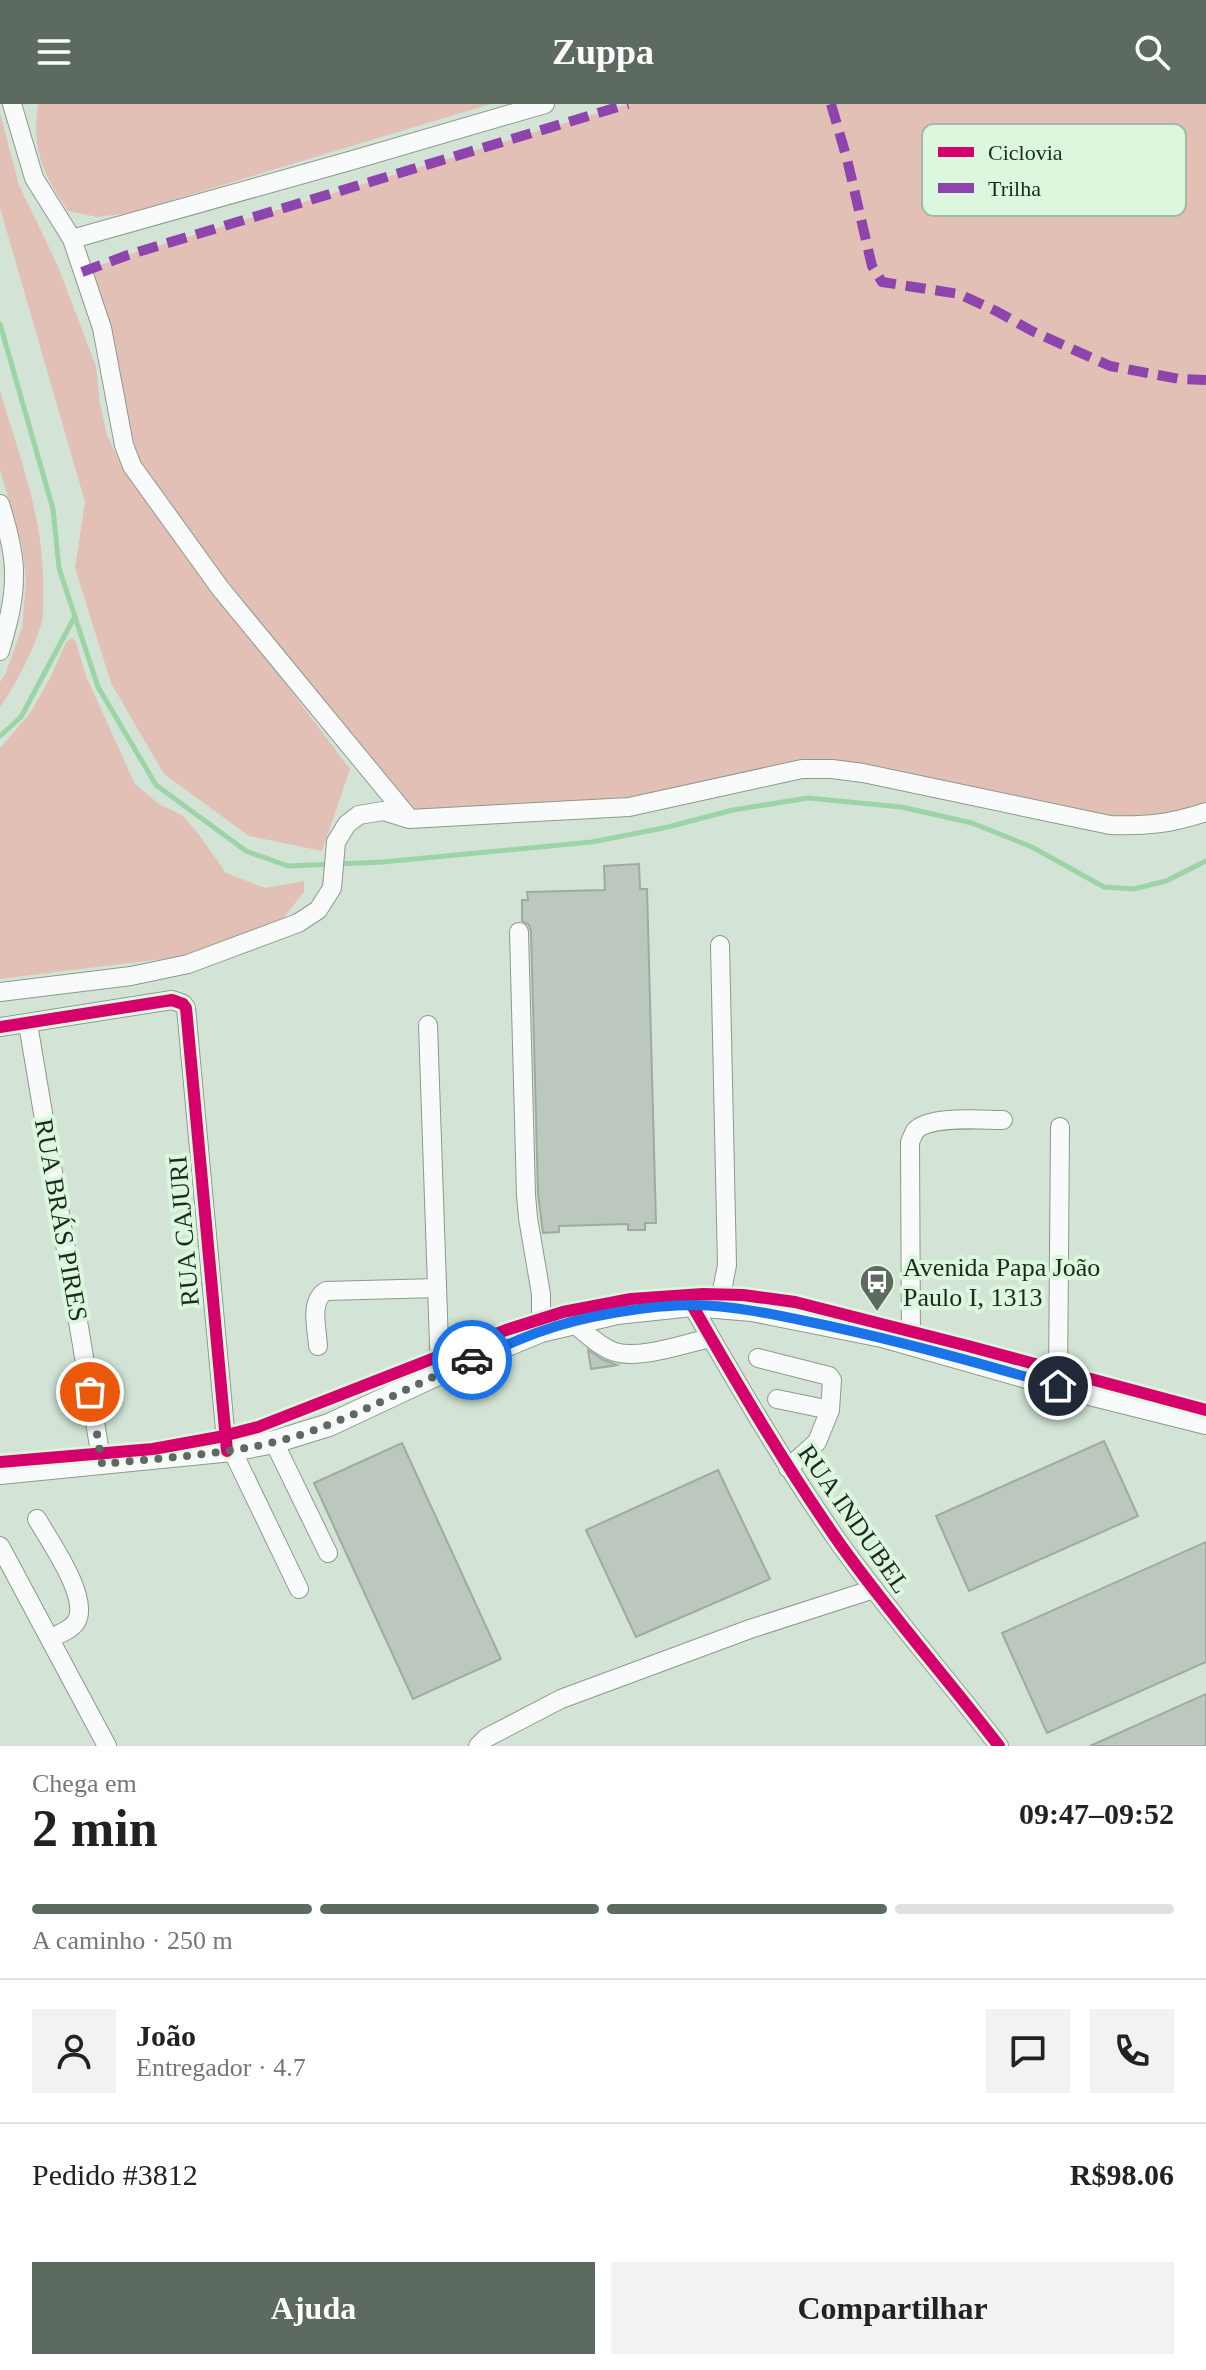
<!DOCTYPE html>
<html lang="pt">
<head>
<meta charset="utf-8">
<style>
  body { margin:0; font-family:Georgia,serif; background:#f2f2f2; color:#222; height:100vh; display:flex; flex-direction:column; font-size:30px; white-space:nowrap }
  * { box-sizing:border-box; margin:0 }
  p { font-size:26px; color:#767676 }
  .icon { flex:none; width:44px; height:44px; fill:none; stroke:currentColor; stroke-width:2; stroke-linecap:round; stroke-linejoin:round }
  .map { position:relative; height:1642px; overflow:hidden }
  .details { display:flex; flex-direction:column; background:#fff; flex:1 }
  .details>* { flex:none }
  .pin { position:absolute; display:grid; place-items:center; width:68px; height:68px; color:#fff; margin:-34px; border:4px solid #fff; border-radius:50%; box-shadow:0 2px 8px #0007 }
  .courier { position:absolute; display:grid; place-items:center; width:80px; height:80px; margin:-40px; border:6px solid #1a73e8; border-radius:50%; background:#fff; color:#222; box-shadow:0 2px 10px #0007 }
  .headline em { font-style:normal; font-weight:600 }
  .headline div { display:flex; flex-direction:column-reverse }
  .headline { display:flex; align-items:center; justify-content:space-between; height:136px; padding:0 32px }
  h1 { font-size:52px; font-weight:600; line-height:60px }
  .bar { display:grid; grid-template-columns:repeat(4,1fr); gap:12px 8px; align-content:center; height:96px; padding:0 32px }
  .bar i { height:10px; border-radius:6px; background:#e0e0e0 }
  .bar .current { background:#5d6a5f }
  .bar p { grid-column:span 4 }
  .line { display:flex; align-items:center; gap:20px; padding:0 32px; border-top:2px solid #e0e0e0 }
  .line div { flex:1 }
  .round { display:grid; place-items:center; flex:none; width:84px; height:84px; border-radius:0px; background:#f2f2f2 }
  .button { display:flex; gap:16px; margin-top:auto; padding:16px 32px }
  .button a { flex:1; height:92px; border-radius:0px; background:#5d6a5f; color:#fff; font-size:32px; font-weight:600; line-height:92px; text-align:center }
  .button a+a { background:#f2f2f2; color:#222 }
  header { display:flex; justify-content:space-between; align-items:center; height:104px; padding:0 32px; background:#5d6a5f; color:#fff; font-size:36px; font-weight:600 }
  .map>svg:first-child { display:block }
  .green { fill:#e2c0b6 }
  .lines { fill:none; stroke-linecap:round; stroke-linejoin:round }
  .stream { stroke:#9cd4a6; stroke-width:5 }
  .building { fill:#bcc8be; stroke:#9eaba1; stroke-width:2 }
  .minor-casing { stroke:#8d998e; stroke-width:20 }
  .major-casing { stroke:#8d998e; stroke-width:24 }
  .minor { stroke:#f8fbf9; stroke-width:18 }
  .major { stroke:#f8fbf9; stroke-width:22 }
  .quiet { stroke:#8e44ad; stroke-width:10; stroke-dasharray:20 10; stroke-linecap:butt }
  .cycleway-casing { stroke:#dbf7de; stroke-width:17 }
  .cycleway { stroke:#d6006c; stroke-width:12 }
  .done { stroke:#5d6a5f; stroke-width:8; stroke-dasharray:0 14.4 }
  .route { stroke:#1a73e8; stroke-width:10 }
  .labels { text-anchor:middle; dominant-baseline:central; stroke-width:8; stroke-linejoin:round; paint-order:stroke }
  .street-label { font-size:26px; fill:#1e281f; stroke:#dbf7de }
  .poi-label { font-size:26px; fill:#1e281f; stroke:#dbf7de; text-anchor:start }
  .key { fill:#dbf7de; stroke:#a2b9a5; stroke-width:2 }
  .key-label { font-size:22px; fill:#1e281f }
</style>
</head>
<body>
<header><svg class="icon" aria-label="menu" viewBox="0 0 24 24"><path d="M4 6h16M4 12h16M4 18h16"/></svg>Zuppa<svg class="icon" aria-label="search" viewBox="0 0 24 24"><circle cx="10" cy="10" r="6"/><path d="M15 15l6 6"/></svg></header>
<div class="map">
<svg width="1206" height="1642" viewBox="0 0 1206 1642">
  <rect width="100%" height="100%" fill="#d3e4d6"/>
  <g class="green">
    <path d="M38,0h453l-361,109 -33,4 -29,-6c-25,-37 -37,-62 -30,-107z"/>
    <polygon points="628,0 1206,0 1206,707 1148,722 832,665 629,703 409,715 132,362 82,168 128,151"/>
    <polygon points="0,9 19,81 57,160 96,262 100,300 107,331 123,364 350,665 322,747 249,732 164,670 111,579 75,464 85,398 0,104"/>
    <path d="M0,287c20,67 46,133 43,204 0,9 1,21 -2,30 -9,29 -24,57 -41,82v-25l5,-7 17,-47 4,-48 -4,-35 -22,-75z"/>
    <polygon points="72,534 76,538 86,572 135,680 159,700 182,711 197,728 226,769 265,784 304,777 304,788 281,817 238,834 179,853 0,875 0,644 30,609 51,572 66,538"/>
  </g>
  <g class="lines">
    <g class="stream">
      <polyline points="0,220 53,405 59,464 98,583 156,681 246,747 288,762 383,758 592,738 668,723 733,706 808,694 901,703 972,719 1032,743 1104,783 1133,785 1166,777 1206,757"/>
      <polyline points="0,632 21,613 75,512"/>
    </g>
  </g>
  <g class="building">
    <polygon points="639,760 640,785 647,785 656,1119 645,1119 645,1126 628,1126 628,1120 559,1122 559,1128 543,1129 538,1090 531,828 529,821 522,817 522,796 528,796 527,788 605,786 604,762"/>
    <polygon points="588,1246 604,1256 617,1261 591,1265"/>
    <polygon points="1104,1337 1138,1412 969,1487 936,1412"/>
    <polygon points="402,1339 501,1555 413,1595 314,1379"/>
    <polygon points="718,1366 770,1475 636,1533 586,1426"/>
    <polygon points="1206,1438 1206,1558 1047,1629 1002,1529"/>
    <polygon points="1206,1590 1206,1642 1090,1642"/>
  </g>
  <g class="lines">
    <defs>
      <g id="minor">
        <polyline points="12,0 34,74 72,135 102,224 124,341 132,362 220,484 409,714"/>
        <polyline points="72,135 353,56 545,0"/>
        <path d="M0,400c7,22 15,50 14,73 0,25 -7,50 -14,74"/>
        <polyline points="519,828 526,1091 528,1114 541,1190 541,1227"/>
        <path d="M0,888l131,-16 57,-12 110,-41 20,-13 14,-22 4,-46 11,-18 12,-9 24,-4 26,8 220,-12 173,-38h30l31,4 247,52c38,1 60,-1 96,-13"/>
        <polyline points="28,920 102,1360"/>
        <polyline points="428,921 440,1269"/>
        <polyline points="0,923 172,896 183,900 186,904 227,1347"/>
        <path d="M692,1201c47,82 94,162 148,239 50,70 107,134 159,202"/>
        <polyline points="719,1202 727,1161 720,841"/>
        <path d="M572,1218c13,10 27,25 43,30 25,8 71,-9 96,-14"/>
        <path d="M911,1240l-1,-202c1,-2 4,-9 5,-11 14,-16 68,-11 88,-11"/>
        <path d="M318,1242c-1,-18 -9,-45 8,-55l111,-3"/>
        <polyline points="758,1254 829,1272 832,1276 830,1306 817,1338 788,1364"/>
        <polyline points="1058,1282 1060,1023"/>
        <polyline points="777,1295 830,1306"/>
        <polyline points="274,1338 328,1449"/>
        <polyline points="232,1346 299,1485"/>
        <path d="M37,1415c12,21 54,80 39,103 -5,8 -18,12 -26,17"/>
        <polyline points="0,1442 107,1642"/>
        <polyline points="478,1642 486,1634 561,1595 750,1525 874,1485"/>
      </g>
      <polyline id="major" points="0,1369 232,1346 274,1338 329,1321 440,1269 541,1227 617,1209 692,1201 752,1206 882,1232 1058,1282 1206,1319"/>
    </defs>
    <use href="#minor" class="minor-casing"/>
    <use href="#major" class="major-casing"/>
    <use href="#minor" class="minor"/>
    <use href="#major" class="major"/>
    <g class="quiet">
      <polyline points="831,0 847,55 872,162 882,178 959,190 996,207 1032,227 1110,262 1179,275 1206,276"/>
      <polyline points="82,168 128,151 628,0"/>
    </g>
    <defs>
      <g id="cycleway">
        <polyline points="0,923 172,896 183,900 186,904 227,1347"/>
        <path d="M692,1201c47,82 94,162 148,239 50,70 107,134 159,202"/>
        <polyline points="0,1358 153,1345 219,1333 258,1323 506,1226 563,1208 631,1195 703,1190 743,1191 795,1198 968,1242 1206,1306"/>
      </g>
    </defs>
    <use href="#cycleway" class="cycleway-casing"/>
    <use href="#cycleway" class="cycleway"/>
  </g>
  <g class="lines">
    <path class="done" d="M90,1288l12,72c65,-7 132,-9 195,-28 60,-19 116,-52 175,-76"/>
    <path class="route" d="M472,1256c22,-9 44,-20 67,-28 43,-16 110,-27 156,-27 39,1 77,9 115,17 84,17 166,40 248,64"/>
  </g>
  <defs>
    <symbol id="bus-pin" viewBox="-11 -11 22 30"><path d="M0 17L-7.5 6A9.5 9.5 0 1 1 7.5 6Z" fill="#5d6a5f" stroke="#dbf7de"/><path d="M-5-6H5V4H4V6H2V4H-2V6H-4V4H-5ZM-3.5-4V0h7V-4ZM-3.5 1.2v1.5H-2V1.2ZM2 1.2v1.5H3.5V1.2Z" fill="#fff"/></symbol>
  </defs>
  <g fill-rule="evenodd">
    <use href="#bus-pin" x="857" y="1158" width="40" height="54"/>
  </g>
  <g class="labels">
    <g class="street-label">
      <text transform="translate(61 1116) rotate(80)">RUA BRÁS PIRES</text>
      <text transform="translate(184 1127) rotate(-95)">RUA CAJURI</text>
      <text transform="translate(854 1415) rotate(55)">RUA INDUBEL</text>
    </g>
    <g class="poi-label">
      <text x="903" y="1163">Avenida Papa João<tspan x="903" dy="30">Paulo I, 1313</tspan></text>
    </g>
  </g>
  <rect x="922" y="20" width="264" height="92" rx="12" class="key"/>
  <rect x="938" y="43" width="36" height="10" fill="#d6006c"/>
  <rect x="938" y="79" width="36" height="10" fill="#8e44ad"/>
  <g class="key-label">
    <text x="988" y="56">Ciclovia</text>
    <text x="988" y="92">Trilha</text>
  </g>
</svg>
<div class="pin" style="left:90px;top:1288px;background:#ea580c"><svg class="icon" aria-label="bag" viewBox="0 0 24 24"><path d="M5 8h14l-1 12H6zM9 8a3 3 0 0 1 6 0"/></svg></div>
<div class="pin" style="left:1058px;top:1282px;background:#1f2937"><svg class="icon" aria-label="home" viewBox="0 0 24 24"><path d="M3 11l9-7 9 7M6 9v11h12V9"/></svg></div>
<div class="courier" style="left:472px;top:1256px"><svg class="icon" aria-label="car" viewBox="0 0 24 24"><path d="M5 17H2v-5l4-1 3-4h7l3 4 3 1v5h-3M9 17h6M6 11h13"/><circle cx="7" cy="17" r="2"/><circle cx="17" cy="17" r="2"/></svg></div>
</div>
<section class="details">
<div class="headline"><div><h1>2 min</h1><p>Chega em</p></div><em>09:47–09:52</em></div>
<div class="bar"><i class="current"></i><i class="current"></i><i class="current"></i><i></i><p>A caminho · 250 m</p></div>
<div class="line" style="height:144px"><a class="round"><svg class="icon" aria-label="person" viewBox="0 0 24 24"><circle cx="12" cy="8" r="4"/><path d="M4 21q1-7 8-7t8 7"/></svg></a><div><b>João</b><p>Entregador · 4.7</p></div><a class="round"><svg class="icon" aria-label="chat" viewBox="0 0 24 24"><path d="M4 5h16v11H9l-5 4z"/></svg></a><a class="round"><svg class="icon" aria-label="phone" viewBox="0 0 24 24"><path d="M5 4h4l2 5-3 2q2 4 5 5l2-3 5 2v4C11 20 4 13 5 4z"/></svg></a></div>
<div class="line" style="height:104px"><div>Pedido #3812</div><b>R$98.06</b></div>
<div class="button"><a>Ajuda</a><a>Compartilhar</a></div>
</section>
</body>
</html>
